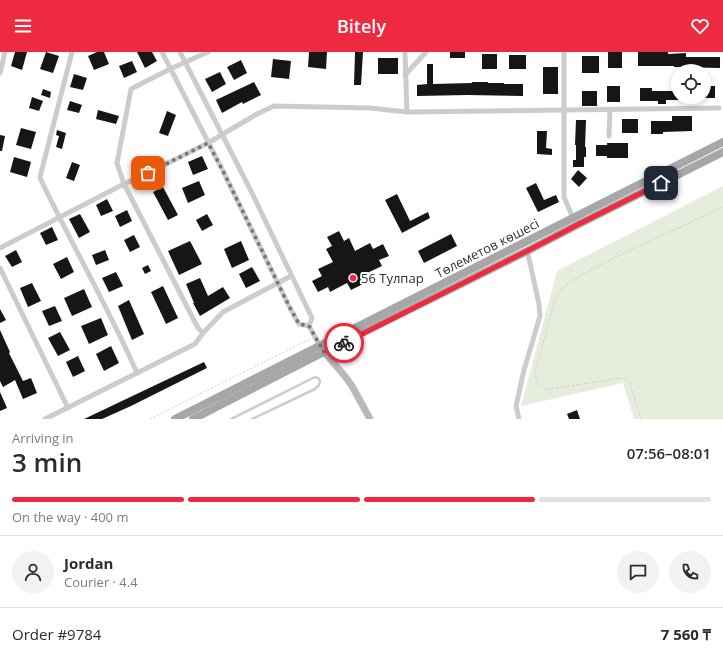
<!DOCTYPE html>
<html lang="en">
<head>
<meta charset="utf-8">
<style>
  body { margin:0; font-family:"Open Sans",sans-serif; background:#f2f2f3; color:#2b2b33; height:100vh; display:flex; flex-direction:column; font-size:15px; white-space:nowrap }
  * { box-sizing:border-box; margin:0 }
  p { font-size:13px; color:#7c7c81 }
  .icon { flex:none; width:22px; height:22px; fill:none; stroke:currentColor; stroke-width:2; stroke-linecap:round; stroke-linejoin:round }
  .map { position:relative; height:367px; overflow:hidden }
  .sheet { display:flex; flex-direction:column; background:#fff; flex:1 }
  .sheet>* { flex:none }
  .fabs { position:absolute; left:671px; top:12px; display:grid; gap:8px }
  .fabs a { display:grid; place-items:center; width:40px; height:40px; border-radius:50%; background:#fff; box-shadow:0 2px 6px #0003; font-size:20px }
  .pin { position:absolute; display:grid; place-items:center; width:34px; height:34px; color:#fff; margin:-17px; border-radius:8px; box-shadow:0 2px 6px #0006 }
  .courier { position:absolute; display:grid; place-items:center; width:40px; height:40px; margin:-20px; border:3px solid #ee2a41; border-radius:50%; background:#fff; color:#222; box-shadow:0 1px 5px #0007 }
  .summary em { font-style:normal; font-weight:600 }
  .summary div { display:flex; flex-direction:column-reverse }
  .summary { display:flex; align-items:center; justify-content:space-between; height:68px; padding:0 12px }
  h1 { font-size:26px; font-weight:600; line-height:30px }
  .bar { display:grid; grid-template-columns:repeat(4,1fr); gap:6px 4px; align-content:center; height:48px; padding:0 12px }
  .bar i { height:5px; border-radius:3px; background:#e1e1e2 }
  .bar .active { background:#ee2a41 }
  .bar p { grid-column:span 4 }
  .line { display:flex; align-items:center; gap:10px; padding:0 12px; border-top:1px solid #e1e1e2 }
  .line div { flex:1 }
  .round { display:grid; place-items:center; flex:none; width:42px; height:42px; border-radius:21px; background:#f2f2f3 }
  header { display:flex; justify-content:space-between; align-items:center; height:52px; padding:0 12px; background:#ee2a41; color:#fff; font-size:18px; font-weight:600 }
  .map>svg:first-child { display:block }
  .green { fill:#e6eddc }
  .building { fill:#161616 }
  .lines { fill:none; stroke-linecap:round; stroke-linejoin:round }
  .path { stroke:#ccc; stroke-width:1; stroke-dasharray:2 2; stroke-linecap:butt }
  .lane { stroke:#ccc; stroke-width:2.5 }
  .street { stroke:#ccc; stroke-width:5 }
  .secondary { stroke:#b9b9b9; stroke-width:7 }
  .primary { stroke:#a7a7a7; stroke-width:8 }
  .done { stroke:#787878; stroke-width:4; stroke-dasharray:0 7.2 }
  .route { stroke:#ee2a41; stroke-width:5 }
  .poi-dot { fill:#ee2a41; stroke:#fff; stroke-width:1.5 }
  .labels { text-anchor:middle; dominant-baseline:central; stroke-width:4; stroke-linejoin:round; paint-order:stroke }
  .street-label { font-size:13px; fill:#2f2f2f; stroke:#fff }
  .poi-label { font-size:13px; fill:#2f2f2f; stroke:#fff; text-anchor:start }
</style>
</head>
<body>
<header><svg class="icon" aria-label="menu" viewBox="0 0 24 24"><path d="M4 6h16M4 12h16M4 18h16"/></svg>Bitely<svg class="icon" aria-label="heart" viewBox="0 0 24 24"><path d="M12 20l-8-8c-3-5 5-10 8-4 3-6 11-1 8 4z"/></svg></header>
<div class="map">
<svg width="723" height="367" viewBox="0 0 723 367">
  <rect width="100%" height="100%" fill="#fff"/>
  <polygon class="green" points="723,134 723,367 634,367 623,331 521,354 557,219"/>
  <g class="building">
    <polygon points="15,0 27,0 22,18 11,14"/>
    <polygon points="46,0 59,4 53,21 40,17"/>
    <polygon points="97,0 104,0 109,12 94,18 88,4"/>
    <polygon points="137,0 152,0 157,9 145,16"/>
    <polygon points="309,0 327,0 326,17 308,15"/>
    <polygon points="355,0 363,0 361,33 354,33"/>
    <rect x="450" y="0" width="15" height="6"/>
    <rect x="608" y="0" width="14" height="16"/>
    <polygon points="638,0 668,0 668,2 686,1 686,5 720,5 720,16 674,15 674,14 638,14"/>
    <rect x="482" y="2" width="15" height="15"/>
    <rect x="509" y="3" width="17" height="14"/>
    <rect x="582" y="4" width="17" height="17"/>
    <rect x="378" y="6" width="20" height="16"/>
    <polygon points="273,7 291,9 289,27 271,25"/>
    <polygon points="241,8 247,21 234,28 227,15"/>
    <polygon points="132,9 137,20 124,26 119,14"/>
    <polygon points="427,12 433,12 433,32 472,31 472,30 488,30 488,31 504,31 504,32 523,32 523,44 467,43 417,44 417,33 427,32"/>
    <rect x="543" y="15" width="15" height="27"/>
    <polygon points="220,20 226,32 212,40 205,27"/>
    <polygon points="74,22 87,26 83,38 70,35"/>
    <polygon points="254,30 261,43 243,52 242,50 222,61 216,48"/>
    <rect x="607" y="34" width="13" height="16"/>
    <rect x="704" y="34" width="11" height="12"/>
    <polygon points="640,36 652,36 652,39 678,39 678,48 666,48 666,52 658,52 658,49 640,49"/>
    <polygon points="43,37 51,40 50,46 41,43"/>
    <rect x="582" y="39" width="15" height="15"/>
    <polygon points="32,45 43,49 39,59 29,56"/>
    <polygon points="70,49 82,53 79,61 67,58"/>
    <polygon points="98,58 119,64 116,72 96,67"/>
    <polygon points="167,59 176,63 168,84 159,81"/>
    <polygon points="672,64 692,64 692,79 663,80 663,82 651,82 651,69 672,69"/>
    <rect x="622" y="67" width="16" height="14"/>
    <polygon points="576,68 586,68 585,95 586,95 586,105 584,105 584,115 573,115 573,108 576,108 576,93 575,93"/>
    <polygon points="21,76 36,80 31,97 16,93"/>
    <polygon points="57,78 66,81 62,97 56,95 59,84 56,83"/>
    <polygon points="537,79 547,79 546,96 552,97 552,103 537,102"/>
    <polygon points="0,83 5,84 2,99 0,99"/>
    <polygon points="607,91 628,91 628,106 607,106 607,104 596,104 596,93 607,93"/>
    <polygon points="202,104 208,117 193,123 188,110"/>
    <polygon points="14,105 31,110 27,125 10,120"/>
    <polygon points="72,110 80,113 74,129 66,126"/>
    <polygon points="578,118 587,126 579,135 571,127"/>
    <polygon points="199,129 205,143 188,151 182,136"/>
    <polygon points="536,131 544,148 556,143 559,150 538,160 526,136"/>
    <polygon points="163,135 178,163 168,168 153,140"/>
    <polygon points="397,142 410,169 428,160 430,166 402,181 385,148"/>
    <polygon points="107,147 113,159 101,164 96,153"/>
    <polygon points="127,158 132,169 120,175 115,164"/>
    <polygon points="80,162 90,180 79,186 69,167"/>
    <polygon points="207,162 213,173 202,179 196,168"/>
    <polygon points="52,175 58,188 46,193 40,181"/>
    <polygon points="339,179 344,189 349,186 355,199 370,191 373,197 383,192 389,204 379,208 382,214 365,222 369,229 351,238 347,231 330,240 328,235 318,240 312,229 322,224 318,217 333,210 326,197 332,194 327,185"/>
    <polygon points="451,182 457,194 424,211 418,199"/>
    <polygon points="134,183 140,195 130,200 124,188"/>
    <polygon points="190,189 202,212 179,223 168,199"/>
    <polygon points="241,189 249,208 232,216 224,197"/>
    <polygon points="16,198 22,210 12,215 5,204"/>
    <polygon points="105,198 109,208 96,213 92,203"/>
    <polygon points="67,205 74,220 61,227 53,212"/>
    <polygon points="148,213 151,219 145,222 142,216"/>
    <polygon points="252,215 260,229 246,236 239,222"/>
    <polygon points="116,220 123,234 109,240 102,226"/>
    <polygon points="200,226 208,244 223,235 230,246 200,264 193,251 194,251 186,232"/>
    <polygon points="32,231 41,249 28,255 20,236"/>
    <polygon points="163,234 178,266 166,272 151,240"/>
    <polygon points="84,237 92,255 72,264 64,246"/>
    <polygon points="129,248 144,282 132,288 118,254"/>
    <polygon points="55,254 62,269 49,274 42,259"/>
    <polygon points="0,257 6,268 0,271"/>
    <polygon points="101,266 108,283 89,292 81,274"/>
    <polygon points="0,278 10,300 9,301 23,329 31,326 37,341 23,347 15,328 3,335 0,329"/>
    <polygon points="60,280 70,298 58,304 48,286"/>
    <polygon points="111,294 119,311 104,319 96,302"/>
    <polygon points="78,304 85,319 73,325 66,310"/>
    <polygon points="204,310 207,316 131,354 102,367 84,367"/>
    <polygon points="0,340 7,356 0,359"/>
    <polygon points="577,358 580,367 569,367 567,362"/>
  </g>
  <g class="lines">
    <g class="path">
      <polyline points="150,367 310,287"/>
      <path d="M641,367l-12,-38 -3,-2 -5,-1 -71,11c-2,0 -5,0 -7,-1 -7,-4 -8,-13 -7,-20l20,-71 7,-10 18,-12 37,-19 105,-49"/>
    </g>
    <polyline class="lane" points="231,367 315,325 318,326 320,329 319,333 315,337 252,367"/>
    <g class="street">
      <path d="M72,0l-32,125 1,3c31,65 67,127 96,193"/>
      <polyline points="162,0 223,119 290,256 299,272 309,274"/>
      <polyline points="180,0 252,141 312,266 309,274 320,294"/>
      <polyline points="208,0 170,17 131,37 117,111 124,132 198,276 203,281 223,260 291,224"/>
      <polyline points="405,0 407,60"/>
      <polyline points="564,0 564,145 573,166"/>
      <polyline points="0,21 5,0"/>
      <polyline points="405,23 426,0"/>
      <polyline points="609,84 610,57"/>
      <polyline points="0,196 124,132 148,121 208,91 257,62 274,54 370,56 407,60 719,56"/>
      <polyline points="0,216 68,356"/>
      <polyline points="45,367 195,292 203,281"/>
      <polyline points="519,367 516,354 524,318 540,264 539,252 528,202 529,198"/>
    </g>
    <polyline class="secondary" points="322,297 324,300 344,323 352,334 370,367"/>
    <g class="primary">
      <polyline points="175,367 723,90"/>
      <polyline points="193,367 324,300 529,198 577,173 723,100"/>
    </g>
  </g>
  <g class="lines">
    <polyline class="done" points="148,121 208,91 223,119 290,256 299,272 309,274 324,300 344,291"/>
    <polyline class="route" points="344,291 529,198 577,173 661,131"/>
  </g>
  <circle class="poi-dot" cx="353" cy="226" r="4"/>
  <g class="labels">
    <g class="street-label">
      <text transform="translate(487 196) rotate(-27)">Төлеметов көшесі</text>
    </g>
    <g class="poi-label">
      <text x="361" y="226">56 Тулпар</text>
    </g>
  </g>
</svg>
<div class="fabs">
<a><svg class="icon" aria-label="locate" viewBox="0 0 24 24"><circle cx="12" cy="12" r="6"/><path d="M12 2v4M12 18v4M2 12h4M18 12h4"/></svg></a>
</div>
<div class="pin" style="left:148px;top:121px;background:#ea580c"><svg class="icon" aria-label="bag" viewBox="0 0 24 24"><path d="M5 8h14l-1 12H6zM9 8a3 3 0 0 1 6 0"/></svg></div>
<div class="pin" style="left:661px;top:131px;background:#1f2937"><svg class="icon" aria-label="home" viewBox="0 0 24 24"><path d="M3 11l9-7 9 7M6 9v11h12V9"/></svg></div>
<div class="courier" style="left:344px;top:291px"><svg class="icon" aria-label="bike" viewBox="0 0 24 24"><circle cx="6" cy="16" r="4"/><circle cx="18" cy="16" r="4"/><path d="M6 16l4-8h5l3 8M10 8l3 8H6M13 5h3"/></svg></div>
</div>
<section class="sheet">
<div class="summary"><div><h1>3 min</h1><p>Arriving in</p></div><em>07:56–08:01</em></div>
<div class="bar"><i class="active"></i><i class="active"></i><i class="active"></i><i></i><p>On the way · 400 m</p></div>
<div class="line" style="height:72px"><a class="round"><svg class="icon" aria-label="person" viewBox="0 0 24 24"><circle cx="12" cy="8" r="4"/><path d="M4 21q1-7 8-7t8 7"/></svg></a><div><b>Jordan</b><p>Courier · 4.4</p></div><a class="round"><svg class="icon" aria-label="chat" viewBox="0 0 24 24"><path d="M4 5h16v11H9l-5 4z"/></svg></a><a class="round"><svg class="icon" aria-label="phone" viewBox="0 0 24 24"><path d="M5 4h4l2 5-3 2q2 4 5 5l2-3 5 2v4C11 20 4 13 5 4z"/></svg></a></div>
<div class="line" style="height:52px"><div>Order #9784</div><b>7 560 ₸</b></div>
</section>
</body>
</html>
